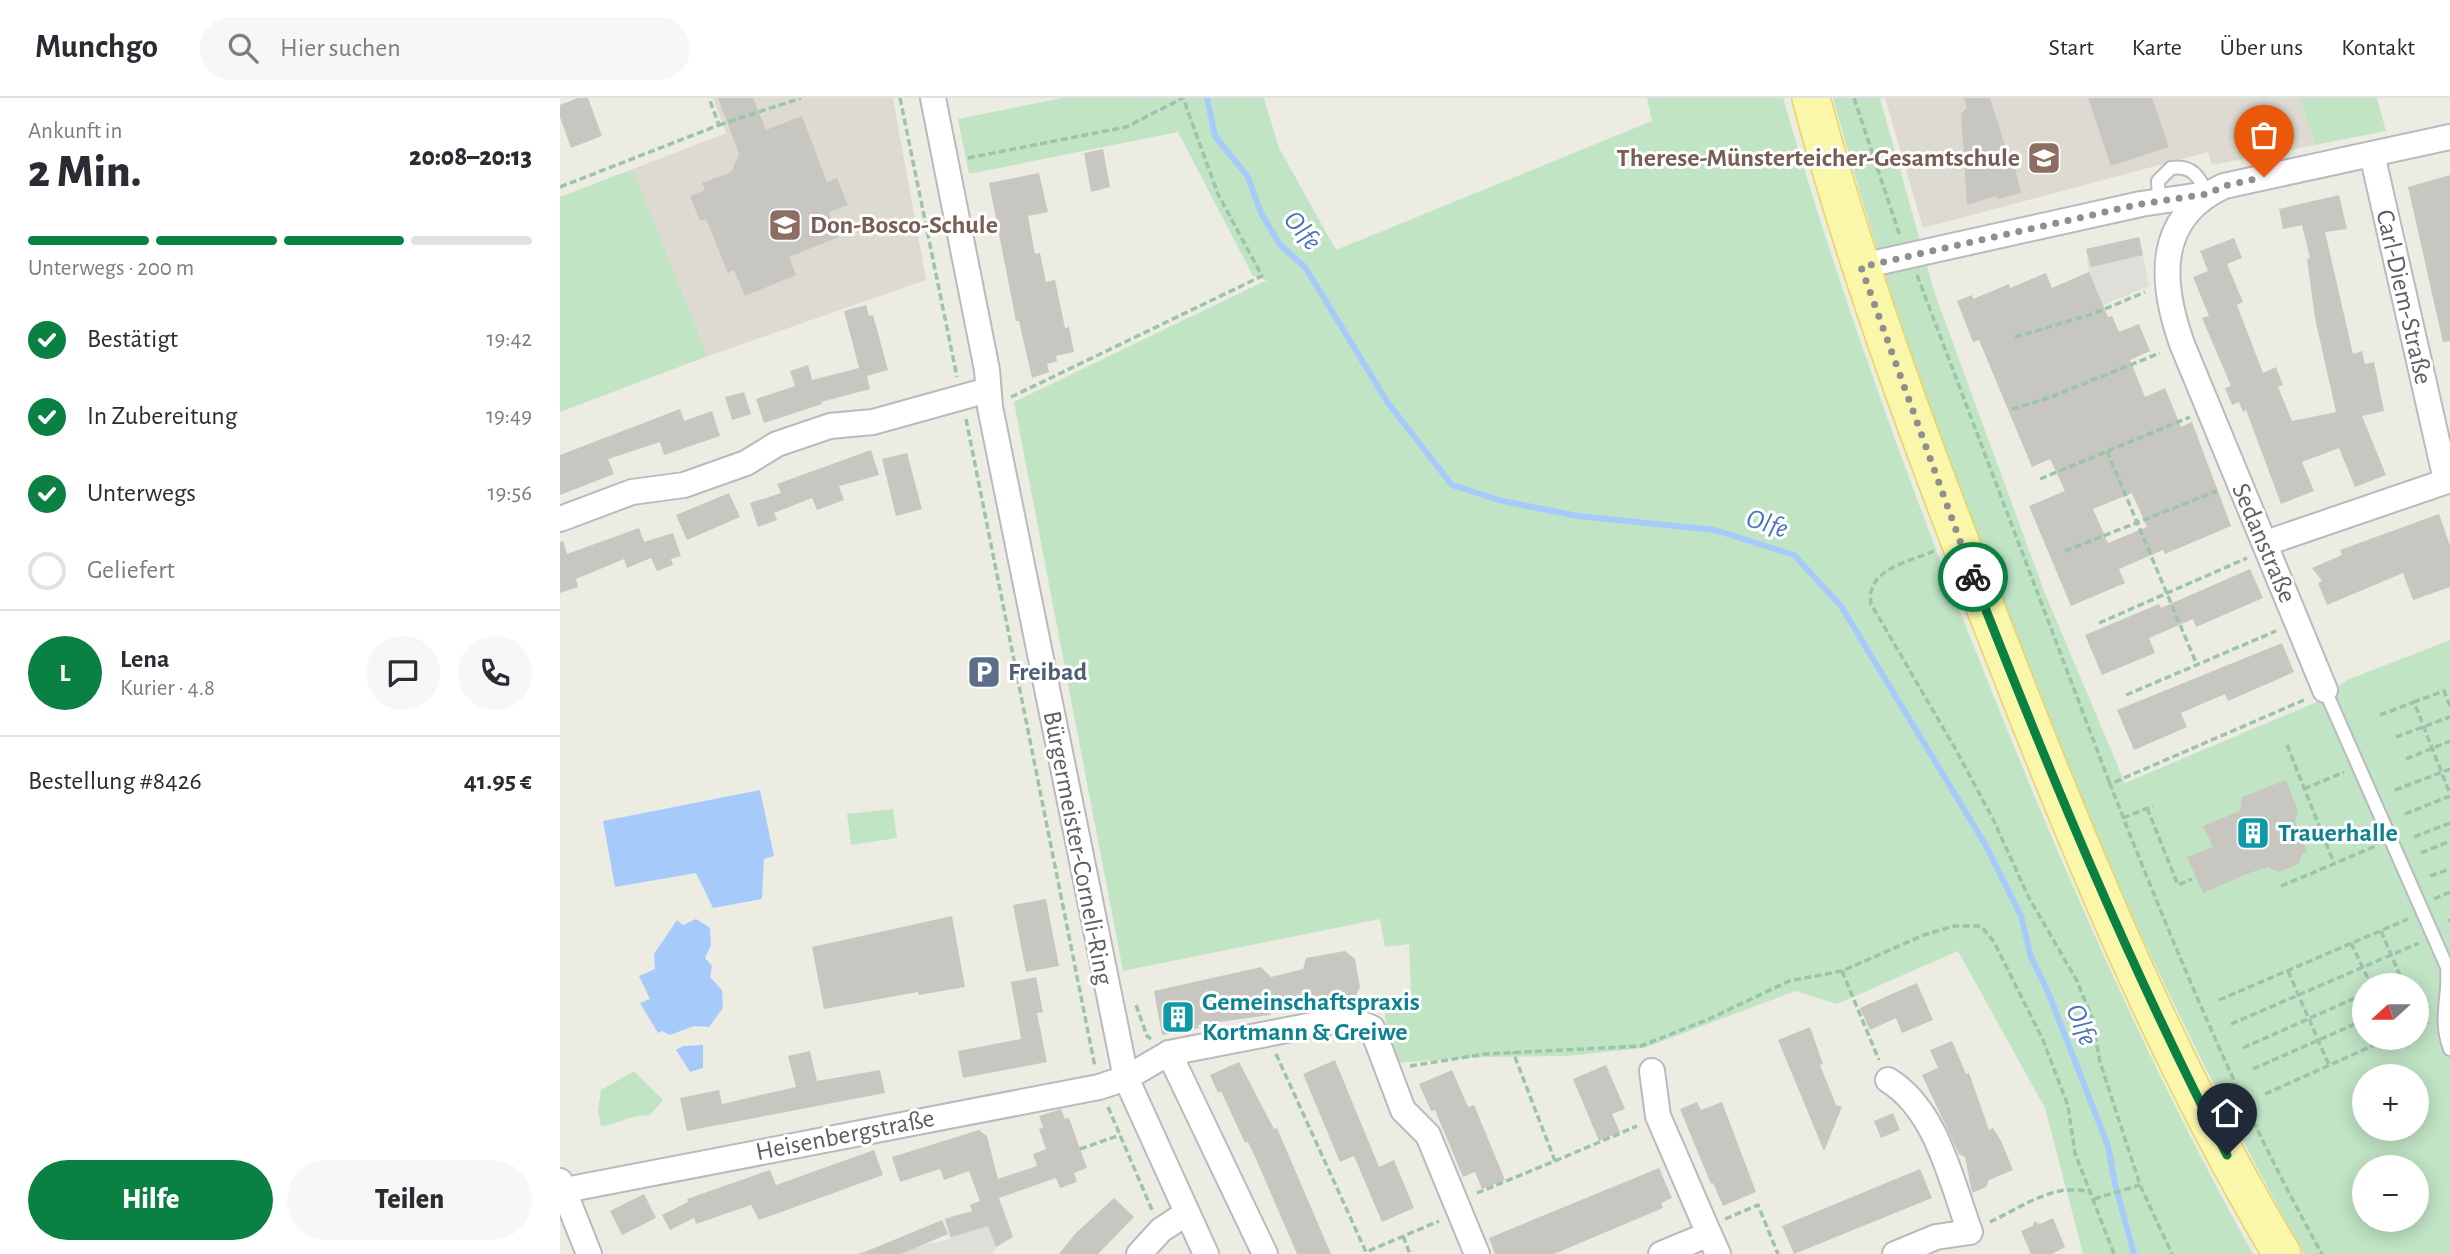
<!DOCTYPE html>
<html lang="de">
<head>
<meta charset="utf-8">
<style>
  body { margin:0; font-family:"Alegreya Sans",sans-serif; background:#f7f7f7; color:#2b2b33; height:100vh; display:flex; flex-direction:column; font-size:26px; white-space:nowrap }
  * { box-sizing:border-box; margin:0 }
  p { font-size:23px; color:#7c7c81 }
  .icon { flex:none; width:38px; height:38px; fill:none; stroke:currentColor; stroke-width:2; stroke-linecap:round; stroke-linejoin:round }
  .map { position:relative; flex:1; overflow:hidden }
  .side { display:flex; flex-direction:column; background:#fff; width:560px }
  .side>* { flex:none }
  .needle { width:46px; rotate:249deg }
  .controls { position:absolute; left:1792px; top:875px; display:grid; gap:14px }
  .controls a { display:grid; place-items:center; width:77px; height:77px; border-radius:50%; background:#fff; box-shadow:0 4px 18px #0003; font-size:35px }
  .pin { position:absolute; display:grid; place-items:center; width:60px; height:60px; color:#fff; margin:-72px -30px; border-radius:50% 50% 50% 0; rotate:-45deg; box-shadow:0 0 7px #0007 }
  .pin .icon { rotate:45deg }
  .courier { position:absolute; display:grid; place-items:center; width:70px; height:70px; margin:-35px; border:5px solid #0b8043; border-radius:50%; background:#fff; color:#222; box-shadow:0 2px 9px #0007 }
  .overview em { font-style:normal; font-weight:800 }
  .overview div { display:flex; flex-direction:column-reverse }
  .overview { display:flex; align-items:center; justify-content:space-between; height:119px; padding:0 28px }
  h1 { font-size:46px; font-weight:800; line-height:52px }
  .bar { display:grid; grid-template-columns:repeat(4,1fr); gap:10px 7px; align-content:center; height:84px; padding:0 28px }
  .bar i { height:9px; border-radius:5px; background:#e1e1e2 }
  .bar .current { background:#0b8043 }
  .bar p { grid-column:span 4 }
  .line { display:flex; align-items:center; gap:18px; padding:0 28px; border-top:2px solid #e1e1e2 }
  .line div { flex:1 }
  .round { display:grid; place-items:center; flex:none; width:74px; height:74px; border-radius:37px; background:#f7f7f7 }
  ol { padding:0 28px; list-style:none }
  li { display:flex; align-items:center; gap:21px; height:77px }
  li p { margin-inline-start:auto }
  li .icon { padding:7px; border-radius:50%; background:#0b8043; color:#fff; stroke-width:4 }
  li:last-child { color:#7c7c81 }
  li i { width:38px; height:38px; border:4px solid #e1e1e2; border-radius:50% }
  .button { display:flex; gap:14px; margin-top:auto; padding:14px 28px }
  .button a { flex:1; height:80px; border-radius:42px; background:#0b8043; color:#fff; font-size:28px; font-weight:800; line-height:80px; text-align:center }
  .button a+a { background:#f7f7f7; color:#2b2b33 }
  header { display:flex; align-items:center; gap:42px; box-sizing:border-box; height:98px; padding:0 35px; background:#fff; border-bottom:2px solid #e1e1e2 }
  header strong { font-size:33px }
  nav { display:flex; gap:38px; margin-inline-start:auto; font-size:24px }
  .search { width:490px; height:63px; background:#f7f7f7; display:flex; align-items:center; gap:18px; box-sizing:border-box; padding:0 24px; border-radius:38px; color:#7c7c81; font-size:26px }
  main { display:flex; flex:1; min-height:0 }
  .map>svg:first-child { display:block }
  .industrial { fill:#dfded8 }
  .education { fill:#dddbd1 }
  .green { fill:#c1e4c5; fill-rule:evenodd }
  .water { fill:#a6cbfa }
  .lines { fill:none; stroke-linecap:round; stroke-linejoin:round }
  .stream { stroke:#a6cbfa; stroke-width:6 }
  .building { fill:#c8c6c0; fill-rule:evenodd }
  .lane-casing { stroke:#b8babf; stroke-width:16 }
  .street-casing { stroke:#b8babf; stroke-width:28 }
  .primary-casing { stroke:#e9d460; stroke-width:40 }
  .path { stroke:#9bc4ab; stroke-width:3.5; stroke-dasharray:7 3.5; stroke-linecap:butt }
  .lane { stroke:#fff; stroke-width:12 }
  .street { stroke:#fff; stroke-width:24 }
  .primary { stroke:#faf7ab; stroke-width:37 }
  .done { stroke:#8e9090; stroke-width:7; stroke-dasharray:0 12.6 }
  .route { stroke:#0b8043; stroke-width:9 }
  .labels { text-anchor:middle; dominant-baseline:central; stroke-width:6; stroke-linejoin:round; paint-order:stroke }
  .education-label { font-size:26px; font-weight:bold; fill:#785e54; stroke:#fff; text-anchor:end }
  .street-label { font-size:26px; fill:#5b5e63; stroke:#fff }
  .service-label { font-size:26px; font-weight:bold; fill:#4e5e75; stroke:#fff; text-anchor:start }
  .culture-label { font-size:26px; font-weight:bold; fill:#0d838f; stroke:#fff; text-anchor:start }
  .water-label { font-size:28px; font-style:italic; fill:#4a74bc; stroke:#fff }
</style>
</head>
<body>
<header>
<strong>Munchgo</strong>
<div class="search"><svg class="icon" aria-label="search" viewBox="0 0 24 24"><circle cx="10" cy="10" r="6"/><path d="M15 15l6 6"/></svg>Hier suchen</div>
<nav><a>Start</a><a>Karte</a><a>Über uns</a><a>Kontakt</a></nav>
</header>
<main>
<section class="side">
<div class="overview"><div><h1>2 Min.</h1><p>Ankunft in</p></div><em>20:08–20:13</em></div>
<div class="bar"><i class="current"></i><i class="current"></i><i class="current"></i><i></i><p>Unterwegs · 200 m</p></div>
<ol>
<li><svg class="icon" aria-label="check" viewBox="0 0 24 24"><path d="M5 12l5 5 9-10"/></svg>Bestätigt<p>19:42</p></li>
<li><svg class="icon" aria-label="check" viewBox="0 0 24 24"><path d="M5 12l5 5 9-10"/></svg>In Zubereitung<p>19:49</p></li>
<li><svg class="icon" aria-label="check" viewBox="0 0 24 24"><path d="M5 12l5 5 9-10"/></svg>Unterwegs<p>19:56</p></li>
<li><i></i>Geliefert</li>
</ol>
<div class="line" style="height:126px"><b class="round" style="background:#0b8043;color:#fff">L</b><div><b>Lena</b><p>Kurier · 4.8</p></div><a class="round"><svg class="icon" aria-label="chat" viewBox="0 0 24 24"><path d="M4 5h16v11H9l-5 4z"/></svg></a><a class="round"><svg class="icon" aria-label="phone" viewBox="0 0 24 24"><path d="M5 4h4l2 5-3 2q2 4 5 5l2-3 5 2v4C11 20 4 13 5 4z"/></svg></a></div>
<div class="line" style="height:91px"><div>Bestellung #8426</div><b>41.95 €</b></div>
<div class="button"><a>Hilfe</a><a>Teilen</a></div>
</section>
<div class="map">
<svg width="1890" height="1156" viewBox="0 0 1890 1156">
  <rect width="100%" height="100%" fill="#edece3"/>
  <g class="industrial">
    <polygon points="1579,139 1589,188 1526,214 1512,181 1529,174 1526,151"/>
    <polygon points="422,1111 436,1150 432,1156 296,1156 349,1139 355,1149 390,1141 384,1120"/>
  </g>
  <g class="education">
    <polygon points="153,0 333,0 366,182 148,258 73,71 166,35"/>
    <polygon points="1325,0 1740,0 1755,47 1652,67 1648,54 1363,130"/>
  </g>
  <g class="green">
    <path d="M502,0h202l15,50 57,102 316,-129 -5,-23h136c60,206 133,406 213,604 76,189 158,374 257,552h-170l-38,-146 -87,-157 -121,53 -42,-13 -151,57 -77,8 -80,1 -96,6 -8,-62 28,-4 -2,-53 -24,3 -5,-28 -257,52 -109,-569 253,-122 -14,-4 -75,-144 -209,42 -11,-55z"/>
    <path d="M1273,0h47l55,196 109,297 81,192 194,-82 28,-21 103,-40v614h-146c-202,-364 -361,-755 -471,-1156zM1804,887h53v53h-53zM1804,978h53v53h-53zM1804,1069h53v53h-53z"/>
    <polygon points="1740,0 1817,0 1826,33 1755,47"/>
    <polygon points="73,71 148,258 0,314 0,99"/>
    <polygon points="333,711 337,740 291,747 287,716"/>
    <path d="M74,973l29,29 -14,16c-15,-3 -32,9 -48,10l-3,-15 3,-21z"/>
  </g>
  <g class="water">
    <polygon points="200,692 214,758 204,761 202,801 153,810 136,775 55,789 43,723"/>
    <polygon points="136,821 150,830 151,847 145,860 152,868 150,879 162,892 163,910 149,929 134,928 110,937 102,933 98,935 80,905 90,901 79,878 95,871 94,856 117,822 123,827"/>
    <polygon points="143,947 143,970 130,974 116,952 123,948"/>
  </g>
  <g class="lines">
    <polyline class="stream" points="647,0 655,38 688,79 701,115 720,147 745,169 828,305 892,387 942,403 1018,418 1155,432 1234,457 1281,508 1425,746 1461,818 1471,859 1488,894 1548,1048 1555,1086 1574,1156"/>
  </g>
  <g class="building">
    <polygon points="18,0 28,0 42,38 11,50 0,19 0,7"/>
    <polygon points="158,0 193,0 206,32 242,18 267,84 277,80 288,107 269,114 279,139 229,159 236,177 185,198 174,172 168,175 146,121 140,123 130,98 145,92 142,85 171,74 179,56"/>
    <polygon points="1404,0 1430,0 1447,54 1451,54 1461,95 1437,101 1436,98 1407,107 1401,15 1407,10"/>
    <polygon points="1528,0 1592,0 1609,49 1551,68"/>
    <polygon points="543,51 550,89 531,94 524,55"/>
    <polygon points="479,75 488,114 468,118 475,156 480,155 486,184 495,182 505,230 509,229 514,254 496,258 497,263 487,266 489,274 472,280 459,223 456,223 429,85"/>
    <polygon points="1890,77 1890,243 1883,244 1848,89"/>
    <polygon points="1779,97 1787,131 1765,134 1793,256 1802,253 1805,266 1814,264 1824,313 1802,318 1826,377 1795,389 1779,350 1742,364 1754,393 1721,406 1686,312 1683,314 1679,304 1672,307 1665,290 1671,288 1642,220 1649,218 1633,179 1648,173 1640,153 1674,140 1682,160 1667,166 1683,204 1677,207 1703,275 1716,269 1723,287 1718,289 1732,323 1776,314 1755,220 1747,161 1750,160 1742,127 1723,131 1719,111"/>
    <polygon points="1579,139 1583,157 1531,169 1526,151"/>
    <path d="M1529,174l19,45 4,-1 7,16 20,-8 11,27 -20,9 15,37 20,-9 16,39 11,-5 39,104 -66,28 -2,-4 -44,19 6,14 -54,23 -42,-100 36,-15 -15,-32 -18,8 -53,-127 -6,2 -16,-41 15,-6 1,4 36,-15 1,4 36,-15 6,15zM1572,395l15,34 -39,16 -15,-34z"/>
    <polygon points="306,207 309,218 313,217 328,272 307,278 310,291 261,304 262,306 204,325 196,301 235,288 230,273 248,267 252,282 299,270 284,213"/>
    <polygon points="184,294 191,316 172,322 165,299"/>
    <polygon points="120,311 124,323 152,313 160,338 104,357 100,344 48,361 54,376 0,397 0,357"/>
    <polygon points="311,352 319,377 279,388 284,402 257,412 252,400 214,415 217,422 198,429 190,405 221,395 217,386"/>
    <polygon points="347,355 362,411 336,418 322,361"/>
    <polygon points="169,395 180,419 127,442 116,417"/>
    <polygon points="1879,416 1890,448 1890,489 1853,502 1843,475 1767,507 1758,485 1762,483 1752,470 1782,457 1780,452"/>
    <polygon points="79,430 84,444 113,435 121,458 111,461 113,467 97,473 91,460 67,470 64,461 16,481 18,489 0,495 0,444 3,443 7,456"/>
    <polygon points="1690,471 1703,500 1636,529 1633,521 1589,540 1595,555 1542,577 1525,537 1599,506 1601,510"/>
    <polygon points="1722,545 1734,574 1668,603 1665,596 1621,615 1627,629 1574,652 1557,612"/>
    <polygon points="1726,682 1738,713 1735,724 1747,754 1742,756 1739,766 1718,774 1708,769 1689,775 1643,795 1627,759 1653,749 1643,728 1680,713 1682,699"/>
    <polygon points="486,801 499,868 466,874 453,807"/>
    <polygon points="392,818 405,889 359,897 358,894 264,911 252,849"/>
    <polygon points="785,853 795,861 800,889 795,900 756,908 749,899 716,903 710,917 638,927 639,930 602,937 594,893 701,869 711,879 743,871 746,860"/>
    <polygon points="476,879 483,914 477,915 487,964 403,980 398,953 461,941 451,884"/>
    <polygon points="1357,885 1373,922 1342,935 1336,920 1310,932 1300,910"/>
    <polygon points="1250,929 1263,966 1260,967 1276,1007 1282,1009 1264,1053 1218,942"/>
    <polygon points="1392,943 1406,976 1409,975 1429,1032 1433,1030 1441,1043 1453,1072 1429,1082 1426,1089 1412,1095 1405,1059 1399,1056 1362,977 1378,970 1370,952"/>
    <polygon points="250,953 257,983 320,972 325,995 127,1033 120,1000 159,992 162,1006 236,989 228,958"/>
    <polygon points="775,962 819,1069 834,1062 854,1110 822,1124 794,1058 780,1064 743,976"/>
    <polygon points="679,964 714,1031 717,1030 771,1156 737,1156 696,1061 688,1044 685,1045 661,993 658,995 650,977"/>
    <polygon points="1046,967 1065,1011 1052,1016 1060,1034 1039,1043 1013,981"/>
    <polygon points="892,972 908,1009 914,1007 945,1082 922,1091 915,1074 903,1079 875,1012 871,1013 859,986"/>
    <polygon points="1137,1004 1141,1012 1162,1004 1196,1094 1163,1108 1153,1085 1151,1086 1120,1011"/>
    <polygon points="501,1011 505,1021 509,1020 527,1070 514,1075 517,1084 500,1090 496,1080 439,1100 453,1139 436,1149 428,1128 391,1139 385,1121 412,1113 410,1107 420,1103 409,1073 384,1082 380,1071 340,1084 332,1059 419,1032 427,1038 438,1081 477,1068 473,1056 486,1051 479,1031 483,1029 479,1018"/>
    <polygon points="1333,1015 1340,1032 1321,1040 1314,1023"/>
    <polygon points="314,1052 323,1077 199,1122 191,1107 136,1126 134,1120 110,1132 102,1117 128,1104 127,1101 210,1072 216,1087"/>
    <polygon points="1099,1070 1112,1100 1101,1105 1103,1110 994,1156 935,1156 929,1140"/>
    <polygon points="1360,1071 1372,1100 1234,1156 1222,1128"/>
    <polygon points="84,1096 96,1120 62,1137 50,1113"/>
    <polygon points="554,1100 574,1119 538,1156 499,1156 515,1136"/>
    <polygon points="1493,1120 1505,1149 1492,1156 1471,1156 1461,1133 1473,1128 1474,1123 1480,1126"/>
    <polygon points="382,1122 388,1136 341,1156 300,1156"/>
  </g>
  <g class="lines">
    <defs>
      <g id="lane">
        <path d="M1599,103l-1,-20 13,-13c21,-3 28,8 36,26"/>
        <path d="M1765,592l122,277c3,29 -9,51 3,82"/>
      </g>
      <g id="street">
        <polyline points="373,0 427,272 430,309 566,980 646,1156"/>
        <polyline points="1812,56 1886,382"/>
        <polyline points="1302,168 1581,106 1647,96"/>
        <polyline points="0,421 72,394 124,387 186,365 217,346 270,328 313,324 428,292"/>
        <polyline points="1706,445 1890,382"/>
        <path d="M1765,592l-143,-346c-22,-62 -27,-126 42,-158l226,-49"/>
        <polyline points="609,955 705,1156"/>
        <polyline points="1092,973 1098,1018 1149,1136"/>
        <path d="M1328,982c49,30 63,101 82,152l-34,5 -41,17"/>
        <polyline points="0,1083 29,1156"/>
        <polyline points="0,1093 539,989 566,980 609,955 789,920 812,930 843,1012 868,1037 917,1156"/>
        <polyline points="579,1156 601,1132 627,1115"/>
        <polyline points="1101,1156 1149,1136 1158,1156"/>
      </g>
      <path id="primary" d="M1251,0c50,188 120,371 191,552 80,206 166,414 280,604"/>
    </defs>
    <use href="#lane" class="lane-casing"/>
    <use href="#street" class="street-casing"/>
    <use href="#primary" class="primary-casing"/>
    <g class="path">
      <polyline points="340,0 397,279"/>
      <polyline points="1294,0 1340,138"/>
      <polyline points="159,27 241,0"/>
      <polyline points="408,60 566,29 623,0"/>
      <polyline points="0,89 159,27 149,0"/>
      <polyline points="1357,177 1550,686"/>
      <polyline points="1455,239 1533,216 1585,194"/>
      <polyline points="451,299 702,178 658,96 623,0"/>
      <polyline points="1452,311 1488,300 1600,255"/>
      <polyline points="406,321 535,969"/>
      <polyline points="1547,353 1637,567"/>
      <polyline points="1480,381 1630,319"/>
      <path d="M1374,453c-25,11 -69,18 -63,53l85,146 37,69 35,77 49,85 15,37 8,44 40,123 32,69"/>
      <polyline points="1505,453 1657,393"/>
      <polyline points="1539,525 1687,460"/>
      <polyline points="1566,597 1716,533"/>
      <path d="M1744,602l-194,84c63,160 128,320 212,470"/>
      <polyline points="1890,608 1884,593 1854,604 1890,696"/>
      <polyline points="1820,617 1854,604"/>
      <polyline points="1836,639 1890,619"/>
      <polyline points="1727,647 1774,765"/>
      <polyline points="1846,661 1890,643"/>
      <polyline points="1744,691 1784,674"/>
      <polyline points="1835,692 1890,671"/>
      <polyline points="1587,710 1618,787 1632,781"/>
      <polyline points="1845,716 1890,698"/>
      <polyline points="1563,720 1593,708"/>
      <polyline points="1854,739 1890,725"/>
      <polyline points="1861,755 1890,743"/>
      <polyline points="1870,778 1890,771"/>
      <polyline points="1721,788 1816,748"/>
      <polyline points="1874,801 1890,794"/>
      <polyline points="1888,823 1890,822"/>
      <polyline points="1821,833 1844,887"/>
      <polyline points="1791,845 1811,887"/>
      <polyline points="1282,873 1319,962"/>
      <polyline points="1728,873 1769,967"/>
      <polyline points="1824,887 1841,880"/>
      <polyline points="1659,902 1848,821"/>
      <polyline points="1857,905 1869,911"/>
      <polyline points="576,907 587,938 591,941"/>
      <polyline points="1671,926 1859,845"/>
      <polyline points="1857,929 1868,924"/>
      <polyline points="1683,950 1804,896"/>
      <polyline points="716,956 806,1154 879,1123"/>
      <polyline points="850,968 925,956 1081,948 1149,921 1229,883 1282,873 1364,837 1394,828 1421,828 1434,844 1483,942 1508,1008 1515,1055 1554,1156"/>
      <polyline points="1693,971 1804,922"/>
      <polyline points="1705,996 1830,940"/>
      <polyline points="548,1009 592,1112"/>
      <polyline points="520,1051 560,1037"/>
      <polyline points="995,1063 1077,1028"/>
      <polyline points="917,1095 995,1063 953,954"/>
      <polyline points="1534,1101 1580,1087"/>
      <polyline points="1165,1121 1198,1107 1218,1156"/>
      <path d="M1430,1124c30,-14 68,-42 101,-29"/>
      <polyline points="843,1138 850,1156"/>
    </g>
    <use href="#lane" class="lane"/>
    <use href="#street" class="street"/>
    <use href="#primary" class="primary"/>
  </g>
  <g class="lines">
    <polyline class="done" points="1413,479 1301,169 1581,106 1647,96 1664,88 1704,79"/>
    <path class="route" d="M1413,479c77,197 157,391 254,578"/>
  </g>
  <defs>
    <symbol id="school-square" viewBox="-11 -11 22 22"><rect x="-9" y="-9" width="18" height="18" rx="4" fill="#8d6e63" stroke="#fff"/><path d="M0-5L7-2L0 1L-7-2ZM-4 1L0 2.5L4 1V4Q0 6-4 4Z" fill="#fff"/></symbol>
    <symbol id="parking-square" viewBox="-11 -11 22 22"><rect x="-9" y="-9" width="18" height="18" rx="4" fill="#5c6f8a" stroke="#fff"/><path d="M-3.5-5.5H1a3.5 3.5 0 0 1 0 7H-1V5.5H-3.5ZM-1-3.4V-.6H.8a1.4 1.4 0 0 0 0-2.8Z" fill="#fff"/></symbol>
    <symbol id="building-square" viewBox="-11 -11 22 22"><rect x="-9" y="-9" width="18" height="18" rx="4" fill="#0f9aa8" stroke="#fff"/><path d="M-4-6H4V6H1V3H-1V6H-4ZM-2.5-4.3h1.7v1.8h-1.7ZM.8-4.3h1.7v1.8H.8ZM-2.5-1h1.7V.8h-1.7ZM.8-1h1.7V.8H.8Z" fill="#fff"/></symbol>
  </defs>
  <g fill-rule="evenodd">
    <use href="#school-square" x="1465" y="41" width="38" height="38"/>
    <use href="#school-square" x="206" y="108" width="38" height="38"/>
    <use href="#parking-square" x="405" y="555" width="38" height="38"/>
    <use href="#building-square" x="1674" y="716" width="38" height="38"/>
    <use href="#building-square" x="599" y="900" width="38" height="38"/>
  </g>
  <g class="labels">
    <g class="education-label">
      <text x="1460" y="60">Therese-Münsterteicher-Gesamtschule</text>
      <text x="250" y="127" text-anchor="start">Don-Bosco-Schule</text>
    </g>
    <g class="street-label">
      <text transform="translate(1844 199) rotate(77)">Carl-Diem-Straße</text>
      <text transform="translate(1704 445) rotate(67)">Sedanstraße</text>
      <text transform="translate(518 750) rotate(79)">Bürgermeister-Corneli-Ring</text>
      <text transform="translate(285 1037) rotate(-11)">Heisenbergstraße</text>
    </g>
    <g class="service-label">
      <text x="448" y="574">Freibad</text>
    </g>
    <g class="culture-label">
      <text x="1718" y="735">Trauerhalle</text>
      <text x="642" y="904">Gemeinschaftspraxis<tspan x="642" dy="30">Kortmann &amp; Greiwe</tspan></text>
    </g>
    <g class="water-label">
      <text transform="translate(742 133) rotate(50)">Olfe</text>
      <text transform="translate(1207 426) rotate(18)">Olfe</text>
      <text transform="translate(1521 927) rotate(68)">Olfe</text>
    </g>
  </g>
</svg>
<div class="controls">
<a><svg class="needle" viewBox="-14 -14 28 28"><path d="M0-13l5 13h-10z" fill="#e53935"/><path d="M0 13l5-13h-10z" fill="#7c7c81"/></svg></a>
<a>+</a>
<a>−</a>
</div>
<div class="pin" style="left:1704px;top:79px;background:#ea580c"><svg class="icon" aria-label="bag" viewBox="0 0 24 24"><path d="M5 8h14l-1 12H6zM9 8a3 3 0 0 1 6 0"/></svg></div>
<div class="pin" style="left:1667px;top:1057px;background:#1f2937"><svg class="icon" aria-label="home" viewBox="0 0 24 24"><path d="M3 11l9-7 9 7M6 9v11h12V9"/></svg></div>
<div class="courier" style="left:1413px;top:479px"><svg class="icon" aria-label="bike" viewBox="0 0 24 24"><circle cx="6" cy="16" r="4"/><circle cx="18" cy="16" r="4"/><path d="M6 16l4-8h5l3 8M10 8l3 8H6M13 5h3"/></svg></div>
</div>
</main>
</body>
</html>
